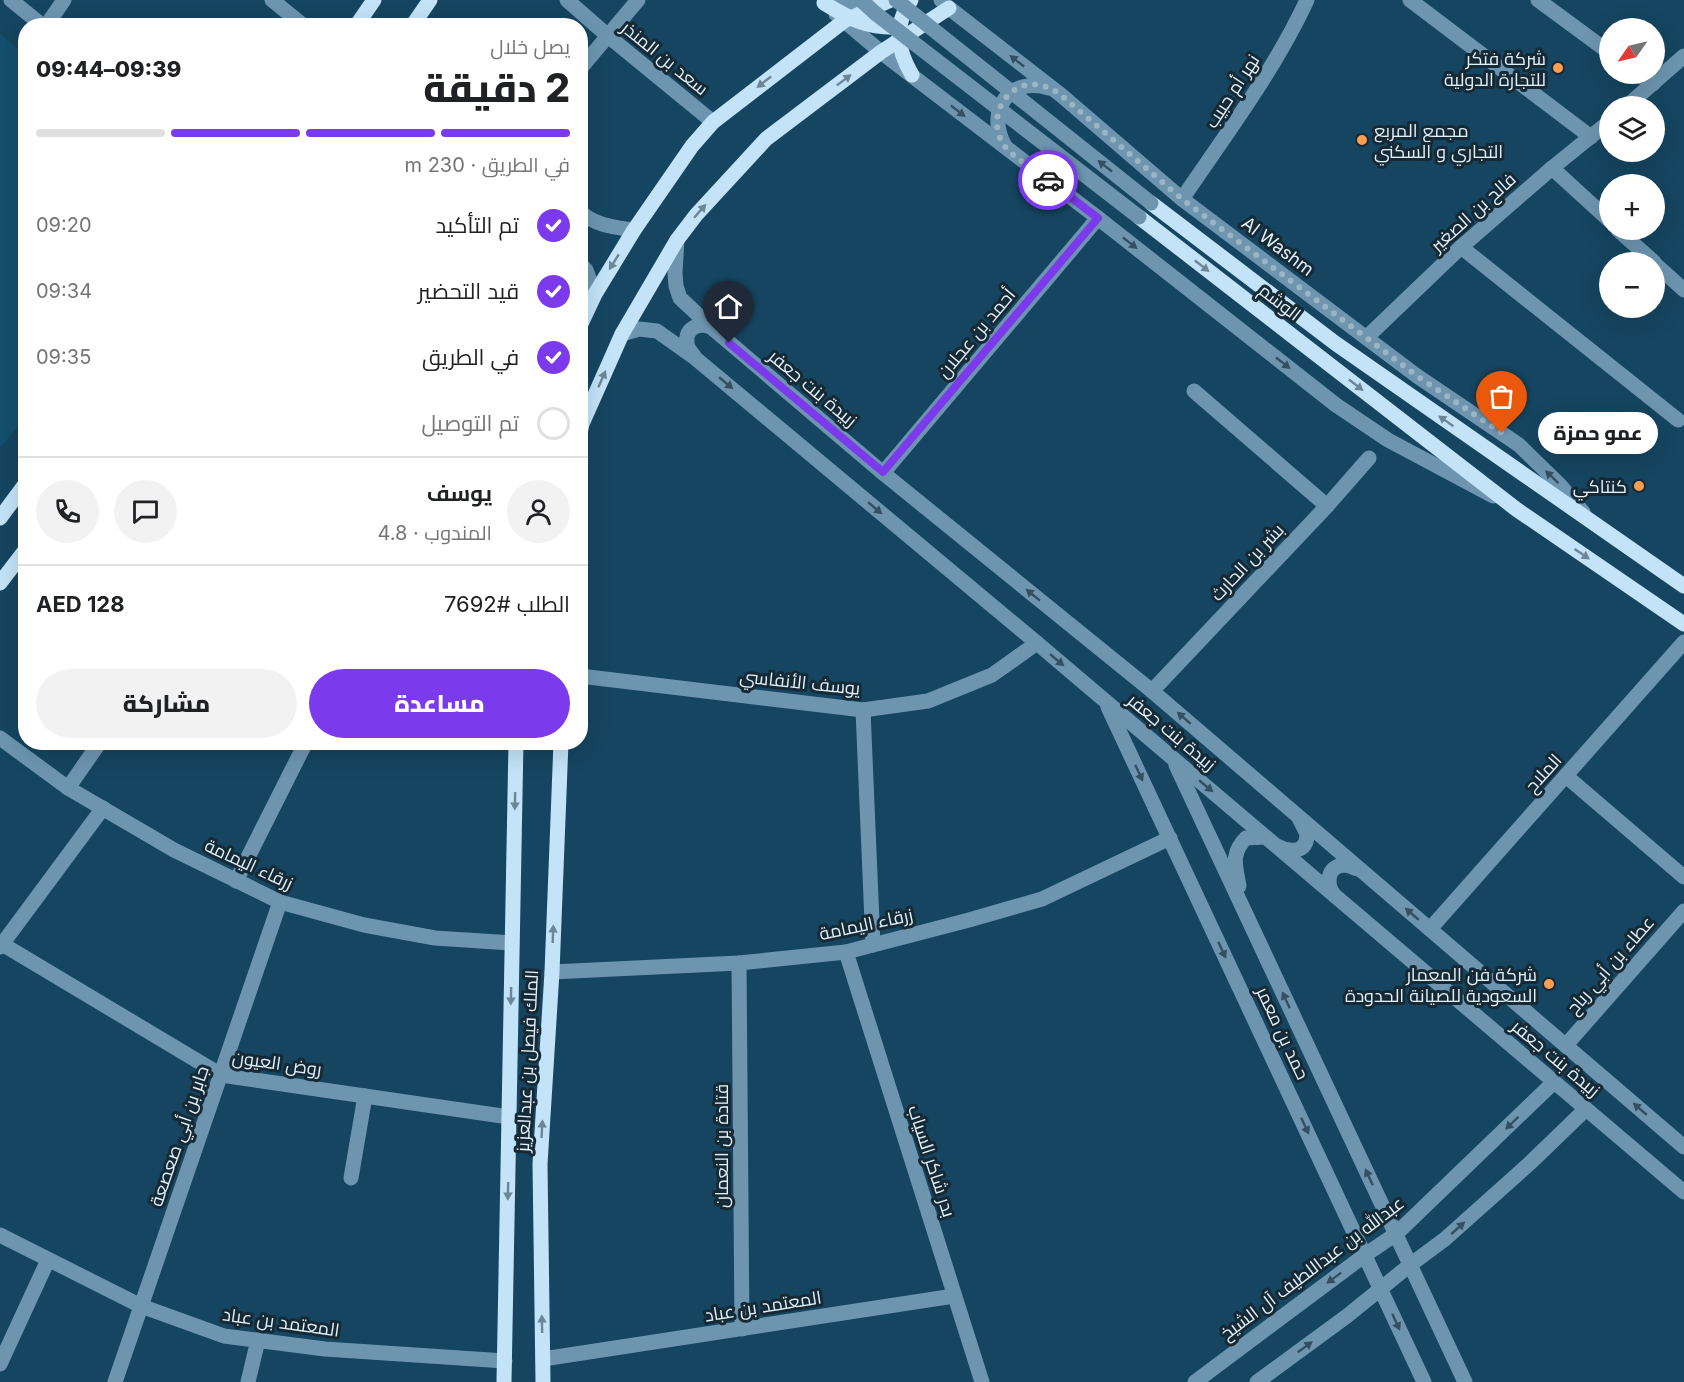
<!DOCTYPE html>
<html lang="ar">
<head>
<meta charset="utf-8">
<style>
  body { margin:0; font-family:Inter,Cairo,sans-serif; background:#f2f2f2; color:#202124; direction:rtl; height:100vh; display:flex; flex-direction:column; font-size:22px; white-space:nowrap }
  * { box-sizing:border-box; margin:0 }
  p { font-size:20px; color:#757577 }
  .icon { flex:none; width:33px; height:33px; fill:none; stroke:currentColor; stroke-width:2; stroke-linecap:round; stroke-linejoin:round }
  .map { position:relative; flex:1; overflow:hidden; direction:ltr }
  .drawer { position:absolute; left:18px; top:18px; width:570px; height:732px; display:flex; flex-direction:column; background:#fff; border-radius:24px; box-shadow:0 6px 24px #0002; direction:rtl }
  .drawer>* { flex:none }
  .needle { width:39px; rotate:236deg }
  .controls { position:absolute; left:1599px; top:18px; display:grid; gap:12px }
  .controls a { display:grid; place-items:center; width:66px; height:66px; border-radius:50%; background:#fff; box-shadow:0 6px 24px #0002; font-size:30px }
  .pin { position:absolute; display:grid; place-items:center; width:51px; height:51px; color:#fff; margin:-62px -26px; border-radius:50% 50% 50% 0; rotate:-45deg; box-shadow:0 0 6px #0007 }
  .pin .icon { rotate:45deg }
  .courier { position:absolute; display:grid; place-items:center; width:60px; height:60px; margin:-30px; border:4px solid #7c3aed; border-radius:50%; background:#fff; color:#222; box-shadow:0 2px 8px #0007 }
  .bubble { position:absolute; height:42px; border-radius:21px; background:#fff; box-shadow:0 6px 24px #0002; font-size:20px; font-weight:800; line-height:42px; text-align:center; direction:rtl }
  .overview em { font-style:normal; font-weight:800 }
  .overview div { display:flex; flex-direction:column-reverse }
  .overview { display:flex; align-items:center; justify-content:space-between; height:102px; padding:0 18px }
  h1 { font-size:39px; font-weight:800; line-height:45px }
  .bar { display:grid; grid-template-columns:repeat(4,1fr); gap:9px 6px; align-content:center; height:72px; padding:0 18px }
  .bar i { height:8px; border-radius:4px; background:#e0e0e0 }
  .bar .selected { background:#7c3aed }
  .bar p { grid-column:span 4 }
  .line { display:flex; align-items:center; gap:15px; padding:0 18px; border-top:2px solid #e0e0e0 }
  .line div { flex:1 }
  .round { display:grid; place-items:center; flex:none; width:63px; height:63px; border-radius:32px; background:#f2f2f2 }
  ol { padding:0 18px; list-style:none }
  li { display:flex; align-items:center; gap:18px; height:66px }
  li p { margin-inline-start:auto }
  li .icon { padding:6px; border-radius:50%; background:#7c3aed; color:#fff; stroke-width:4 }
  li:last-child { color:#757577 }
  li i { width:33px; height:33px; border:3px solid #e0e0e0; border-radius:50% }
  .button { display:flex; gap:12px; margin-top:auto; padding:12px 18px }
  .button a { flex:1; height:69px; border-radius:36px; background:#7c3aed; color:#fff; font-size:24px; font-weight:800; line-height:69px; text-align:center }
  .button a+a { background:#f2f2f2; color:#202124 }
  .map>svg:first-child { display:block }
  .built { fill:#144f6f }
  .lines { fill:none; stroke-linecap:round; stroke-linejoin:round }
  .minor { stroke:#6d95b0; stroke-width:15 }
  .major { stroke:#c2e3f8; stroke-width:15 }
  .minor-bridge { stroke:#6d95b0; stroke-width:15 }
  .oneway { fill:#344f61 }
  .oneway2 { fill:#6c8697 }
  .done { stroke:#9ab5c5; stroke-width:6; stroke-dasharray:0 10.8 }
  .route { stroke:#7c3aed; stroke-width:8 }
  .poi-dot { fill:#fb9e51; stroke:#162a36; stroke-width:2 }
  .labels { text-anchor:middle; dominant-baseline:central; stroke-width:6; stroke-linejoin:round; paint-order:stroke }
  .street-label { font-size:18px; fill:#e2f1fb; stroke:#162a36 }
  .poi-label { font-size:18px; fill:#e2f1fb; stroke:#162a36; text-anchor:end }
</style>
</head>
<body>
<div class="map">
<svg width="1684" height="1382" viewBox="0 0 1684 1382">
  <rect width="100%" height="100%" fill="#154560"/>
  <polygon class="built" points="0,34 25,55 26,416 0,448"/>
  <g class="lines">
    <g class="minor">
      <polyline points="11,0 43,26"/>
      <polyline points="272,0 304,26"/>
      <polyline points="567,0 608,36 713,122"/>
      <polyline points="941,0 949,8 1061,95 1182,199 1417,376 1519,445 1560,485 1583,512"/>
      <polyline points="1410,0 1591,137"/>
      <polyline points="1538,0 1610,53"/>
      <path d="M827,4c14,4 27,4 39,-4"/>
      <polyline points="836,14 881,52 1098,218 1336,405 1388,440 1493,496"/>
      <polyline points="46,26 64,0"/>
      <polyline points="580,69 638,0"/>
      <polyline points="1638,74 1653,84"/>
      <polyline points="1627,106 1684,56"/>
      <path d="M1005,146c-20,-35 4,-70 44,-58"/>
      <polyline points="1552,168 1610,221"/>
      <path d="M1182,199c44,-65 92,-128 125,-199"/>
      <path d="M580,212c17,14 34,15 54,18"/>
      <polyline points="1618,230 1654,262"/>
      <polyline points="677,240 675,273 676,286 680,298 711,327 883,473 1152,691 1684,1147"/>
      <polyline points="1461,247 1678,420"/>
      <polyline points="1654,263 1684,290"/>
      <polyline points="580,264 586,270 595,294"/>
      <polyline points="622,334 639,329 657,331 695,358 1037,643 1684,1192"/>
      <polyline points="1367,337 1461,247 1552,168 1610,121"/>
      <path d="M694,356c-3,-4 -7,-8 -7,-13 -2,-15 12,-21 24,-16"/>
      <polyline points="1194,391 1327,506"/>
      <polyline points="883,473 1098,218"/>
      <polyline points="580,676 863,710 928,701 992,675 1037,643"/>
      <polyline points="1152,691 1327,506 1369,458"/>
      <polyline points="1108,707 1424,1382"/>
      <polyline points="863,710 873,945"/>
      <polyline points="0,738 68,788 174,850 280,902 364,925 435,938 512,943"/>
      <polyline points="1176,765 1465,1382"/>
      <polyline points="1566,776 1684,877"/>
      <polyline points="68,788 100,742"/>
      <path d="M1277,846c14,7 30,7 30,-12l-7,-14"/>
      <polyline points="236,881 306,742"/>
      <path d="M1239,886c-3,-19 -9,-32 7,-48l19,-1"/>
      <path d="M1335,896c-9,-10 -9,-30 9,-31 4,0 10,3 14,4"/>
      <polyline points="1430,929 1684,642"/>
      <polyline points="2,944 221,1075 509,1117"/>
      <polyline points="0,947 103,808"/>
      <polyline points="846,952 982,1382"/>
      <polyline points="739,963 742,1329"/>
      <polyline points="552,972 739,963 846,952 969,920 1042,899 1170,838"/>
      <polyline points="1566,1045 1684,911"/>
      <polyline points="351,1178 365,1096"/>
      <polyline points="0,1235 141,1306 224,1336 325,1349 505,1361"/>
      <polyline points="543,1359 954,1296"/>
      <polyline points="0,1364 48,1260"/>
      <polyline points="115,1382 280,902"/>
      <polyline points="248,1382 258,1340"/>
      <polyline points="1195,1382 1365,1255 1396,1234 1554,1082"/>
      <polyline points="1257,1382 1347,1316 1410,1265 1445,1239 1530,1163 1586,1109"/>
    </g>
    <g class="major">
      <path d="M911,0c-18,27 -14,49 1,75"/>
      <path d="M824,3c26,16 44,26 76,24"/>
      <polyline points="356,26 374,0"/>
      <polyline points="412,26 430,0"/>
      <polyline points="1151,203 1335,343 1684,586"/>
      <polyline points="1139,217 1516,509 1684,624"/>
      <polyline points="580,326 595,294 634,230 692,146 713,122 844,21 891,0"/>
      <polyline points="580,433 582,424 622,334 677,240 696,215 766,139 881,52 949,8"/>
      <polyline points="0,518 26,483"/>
      <polyline points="0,583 26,549"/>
      <polyline points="504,1382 516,742"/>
      <polyline points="543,1382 540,1164 552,972 561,742"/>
    </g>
    <g class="minor-bridge">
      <polyline points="861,0 875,13 1139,217"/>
      <polyline points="896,0 1151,203"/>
    </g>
  </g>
  <defs><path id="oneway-solid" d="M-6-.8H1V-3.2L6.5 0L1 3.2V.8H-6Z" transform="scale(1.5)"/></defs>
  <g class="oneway">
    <use href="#oneway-solid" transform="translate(1017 61) rotate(-142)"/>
    <use href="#oneway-solid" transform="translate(958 111) rotate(38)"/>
    <use href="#oneway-solid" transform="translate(1105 166) rotate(-142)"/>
    <use href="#oneway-solid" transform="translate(1130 243) rotate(38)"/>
    <use href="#oneway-solid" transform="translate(1283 363) rotate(38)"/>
    <use href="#oneway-solid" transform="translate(726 383) rotate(40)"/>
    <use href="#oneway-solid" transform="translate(1552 477) rotate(-136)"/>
    <use href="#oneway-solid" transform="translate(875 508) rotate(40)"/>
    <use href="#oneway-solid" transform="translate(1033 595) rotate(-141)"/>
    <use href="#oneway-solid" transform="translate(1057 660) rotate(40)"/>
    <use href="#oneway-solid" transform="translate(1184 718) rotate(-139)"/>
    <use href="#oneway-solid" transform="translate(1139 773) rotate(65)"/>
    <use href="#oneway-solid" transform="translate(1206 786) rotate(40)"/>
    <use href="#oneway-solid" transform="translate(1412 914) rotate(-139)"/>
    <use href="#oneway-solid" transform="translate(1222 950) rotate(65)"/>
    <use href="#oneway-solid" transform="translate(1286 1000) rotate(-115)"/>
    <use href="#oneway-solid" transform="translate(1640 1109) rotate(-139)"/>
    <use href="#oneway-solid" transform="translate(1512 1123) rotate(136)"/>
    <use href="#oneway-solid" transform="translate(1305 1126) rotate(65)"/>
    <use href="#oneway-solid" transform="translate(1369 1177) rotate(-115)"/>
    <use href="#oneway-solid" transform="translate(1458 1228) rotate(-42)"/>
    <use href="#oneway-solid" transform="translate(1334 1278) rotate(143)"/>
    <use href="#oneway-solid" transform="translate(1396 1322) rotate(65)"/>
    <use href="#oneway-solid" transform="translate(1305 1347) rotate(-36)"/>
  </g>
  <g class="oneway2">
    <use href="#oneway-solid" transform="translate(844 80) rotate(-37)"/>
    <use href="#oneway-solid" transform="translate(764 82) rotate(142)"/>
    <use href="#oneway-solid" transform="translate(700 211) rotate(-49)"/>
    <use href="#oneway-solid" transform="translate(614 262) rotate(122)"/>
    <use href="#oneway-solid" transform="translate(1202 266) rotate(38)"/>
    <use href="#oneway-solid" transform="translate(602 379) rotate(-66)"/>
    <use href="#oneway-solid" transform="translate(1356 385) rotate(38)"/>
    <use href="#oneway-solid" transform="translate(1446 421) rotate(-145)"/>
    <use href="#oneway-solid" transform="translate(1582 554) rotate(34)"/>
    <use href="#oneway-solid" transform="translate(515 801) rotate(91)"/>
    <use href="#oneway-solid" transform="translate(553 934) rotate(-88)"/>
    <use href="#oneway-solid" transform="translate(511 996) rotate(91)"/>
    <use href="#oneway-solid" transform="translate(542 1129) rotate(-87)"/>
    <use href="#oneway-solid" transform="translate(508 1191) rotate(91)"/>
    <use href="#oneway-solid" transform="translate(542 1324) rotate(-91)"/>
  </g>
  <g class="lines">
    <path class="done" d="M1048,180c-13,-10 -35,-22 -44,-35 -19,-27 3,-66 36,-60 9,2 15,6 21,10l121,104 235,177 85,57"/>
    <polyline class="route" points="729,343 883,472 1098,218 1048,180"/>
  </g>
  <g class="poi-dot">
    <circle cx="1558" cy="68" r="6"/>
    <circle cx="1362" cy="140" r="6"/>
    <circle cx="1639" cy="486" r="6"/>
    <circle cx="1549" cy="984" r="6"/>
  </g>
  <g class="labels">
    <g class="street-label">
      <text transform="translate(665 58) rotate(39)">سعد بن المنذر</text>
      <text transform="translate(1232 91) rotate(-57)">نهر أم حبيب</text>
      <text transform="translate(1473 212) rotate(-42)">فالح بن الصغير</text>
      <text transform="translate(1278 246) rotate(37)">Al Washm</text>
      <text transform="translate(1280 302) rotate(38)">الوشم</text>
      <text transform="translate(976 333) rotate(-50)">أحمد بن عجلان</text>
      <text transform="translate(813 388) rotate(40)">زبيدة بنت جعفر</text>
      <text transform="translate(1247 562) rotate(-47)">بشر بن الحارث</text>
      <text transform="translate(800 682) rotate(6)">يوسف الأنفاسي</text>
      <text transform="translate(1172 732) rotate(40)">زبيدة بنت جعفر</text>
      <text transform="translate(1543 773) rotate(-48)">الملاح</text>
      <text transform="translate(249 864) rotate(25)">زرقاء اليمامة</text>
      <text transform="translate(866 924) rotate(-12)">زرقاء اليمامة</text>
      <text transform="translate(1610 965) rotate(-49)">عطاء بن أبي رباح</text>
      <text transform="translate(1283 1033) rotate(65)">حمد بن معمر</text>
      <text transform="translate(1556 1058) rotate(40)">زبيدة بنت جعفر</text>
      <text transform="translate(527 1061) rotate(-87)">الملك فيصل بن عبدالعزيز</text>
      <text transform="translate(277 1063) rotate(8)">روض العيون</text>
      <text transform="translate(179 1136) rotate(-71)">جابر بن أبي صعصعة</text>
      <text transform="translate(721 1146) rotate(-90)">قتادة بن النعمان</text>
      <text transform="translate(932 1161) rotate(72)">بدر شاكر السياب</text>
      <text transform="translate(1312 1268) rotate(-37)">عبدالله بن عبداللطيف آل الشيخ</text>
      <text transform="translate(763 1306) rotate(-9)">المعتمد بن عباد</text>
      <text transform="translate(281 1322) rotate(8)">المعتمد بن عباد</text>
    </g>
    <g class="poi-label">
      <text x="1546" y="58">شركة فتكر<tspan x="1546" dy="21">للتجارة الدولية</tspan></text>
      <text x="1374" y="130" text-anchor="start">مجمع المربع<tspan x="1374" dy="21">التجاري و السكني</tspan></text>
      <text x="1627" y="486">كنتاكي</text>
      <text x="1537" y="974">شركة فن المعمار<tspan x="1537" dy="21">السعودية للصيانة الحدودة</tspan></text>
    </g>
  </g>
</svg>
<div class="controls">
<a><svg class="needle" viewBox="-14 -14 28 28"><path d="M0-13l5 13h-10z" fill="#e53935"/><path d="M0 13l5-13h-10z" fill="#757577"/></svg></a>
<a><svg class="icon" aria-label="layers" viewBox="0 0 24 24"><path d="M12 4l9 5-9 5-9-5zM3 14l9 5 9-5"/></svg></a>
<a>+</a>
<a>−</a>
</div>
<div class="pin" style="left:1502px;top:433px;background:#ea580c"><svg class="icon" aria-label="bag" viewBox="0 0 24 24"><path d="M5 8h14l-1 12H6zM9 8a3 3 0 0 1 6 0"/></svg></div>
<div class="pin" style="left:729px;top:343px;background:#1f2937"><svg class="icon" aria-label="home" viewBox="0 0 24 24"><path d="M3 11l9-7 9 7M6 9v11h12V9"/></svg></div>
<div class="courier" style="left:1048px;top:180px"><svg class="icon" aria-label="car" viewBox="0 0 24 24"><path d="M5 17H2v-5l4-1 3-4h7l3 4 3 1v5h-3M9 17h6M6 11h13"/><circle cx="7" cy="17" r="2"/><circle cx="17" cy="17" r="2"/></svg></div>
<div class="bubble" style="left:1538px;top:412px;width:120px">عمو حمزة</div>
<section class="drawer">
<div class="overview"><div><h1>2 دقيقة</h1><p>يصل خلال</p></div><em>09:39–09:44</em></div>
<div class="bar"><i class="selected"></i><i class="selected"></i><i class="selected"></i><i></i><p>في الطريق · 230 m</p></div>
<ol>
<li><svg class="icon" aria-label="check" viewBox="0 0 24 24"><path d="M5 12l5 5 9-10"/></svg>تم التأكيد<p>09:20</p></li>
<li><svg class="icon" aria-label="check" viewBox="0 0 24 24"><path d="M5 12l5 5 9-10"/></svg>قيد التحضير<p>09:34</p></li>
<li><svg class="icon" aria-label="check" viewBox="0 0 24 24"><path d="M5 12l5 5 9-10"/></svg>في الطريق<p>09:35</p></li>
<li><i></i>تم التوصيل</li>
</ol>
<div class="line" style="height:108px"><a class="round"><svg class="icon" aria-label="person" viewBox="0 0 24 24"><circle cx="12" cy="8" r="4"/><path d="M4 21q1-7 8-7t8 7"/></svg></a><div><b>يوسف</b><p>المندوب · 4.8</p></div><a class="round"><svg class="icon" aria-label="chat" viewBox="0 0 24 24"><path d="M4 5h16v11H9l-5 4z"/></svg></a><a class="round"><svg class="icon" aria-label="phone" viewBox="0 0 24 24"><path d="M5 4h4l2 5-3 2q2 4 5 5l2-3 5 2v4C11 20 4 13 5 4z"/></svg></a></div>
<div class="line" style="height:78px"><div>الطلب #7692</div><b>AED 128</b></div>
<div class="button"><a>مساعدة</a><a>مشاركة</a></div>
</section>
</div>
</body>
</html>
